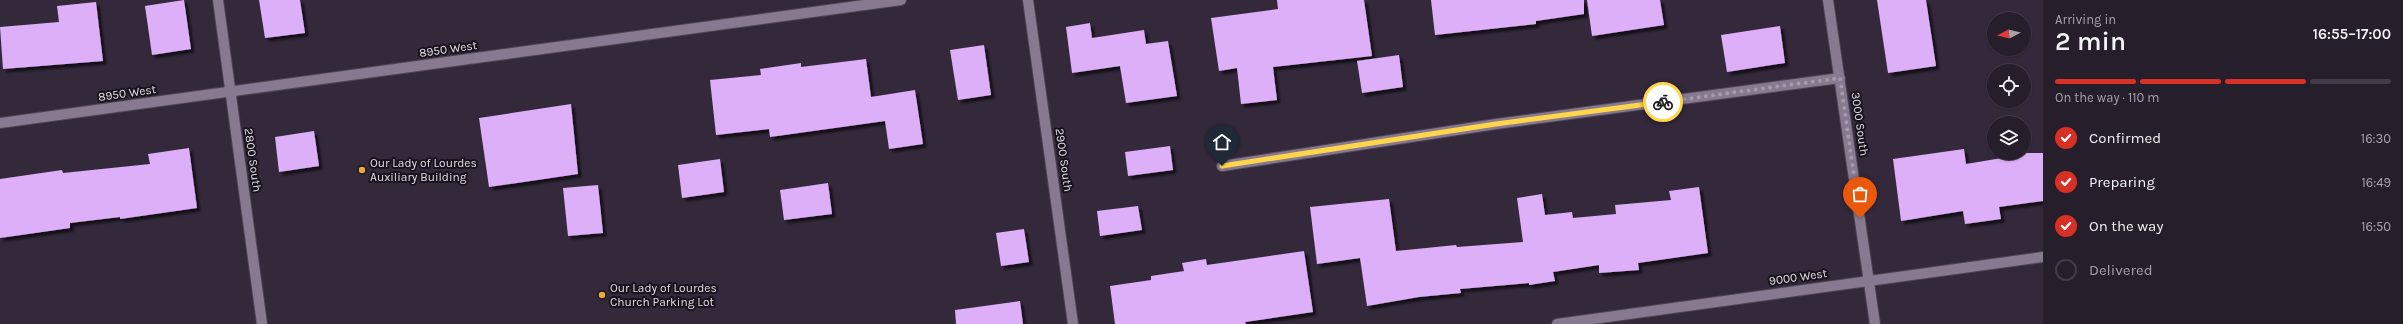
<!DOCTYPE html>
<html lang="en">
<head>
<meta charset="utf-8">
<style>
  body { margin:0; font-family:Karla,sans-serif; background:#2f2734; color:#f1f3f6; height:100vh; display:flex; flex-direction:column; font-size:15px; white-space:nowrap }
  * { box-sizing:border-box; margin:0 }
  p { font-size:13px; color:#a4a2a9 }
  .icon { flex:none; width:22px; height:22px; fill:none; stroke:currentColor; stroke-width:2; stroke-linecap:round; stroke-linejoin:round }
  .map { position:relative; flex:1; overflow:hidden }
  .sheet { display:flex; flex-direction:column; background:#271e2c; width:360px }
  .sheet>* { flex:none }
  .needle { width:26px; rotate:263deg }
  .controls { position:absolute; left:1987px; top:12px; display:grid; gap:8px }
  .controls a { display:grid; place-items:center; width:44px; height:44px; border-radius:50%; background:#271e2c; box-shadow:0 1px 3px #0004,0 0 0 1px #433c48; font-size:20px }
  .pin { position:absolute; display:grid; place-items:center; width:34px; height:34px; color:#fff; margin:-41px -17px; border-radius:50% 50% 50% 0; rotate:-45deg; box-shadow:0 0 4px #0007 }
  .pin .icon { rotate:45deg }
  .courier { position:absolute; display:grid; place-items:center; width:40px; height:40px; margin:-20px; border:3px solid #ffd54a; border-radius:50%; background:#fff; color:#222; box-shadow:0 1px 5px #0007 }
  .summary em { font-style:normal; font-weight:600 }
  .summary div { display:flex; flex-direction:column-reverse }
  .summary { display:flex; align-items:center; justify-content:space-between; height:68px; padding:0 12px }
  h1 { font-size:26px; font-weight:600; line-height:30px }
  .bar { display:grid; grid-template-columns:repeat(4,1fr); gap:6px 4px; align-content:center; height:48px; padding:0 12px }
  .bar i { height:5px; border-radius:3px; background:#433c48 }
  .bar .selected { background:#d93025 }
  .bar p { grid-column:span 4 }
  ol { padding:0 12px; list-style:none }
  li { display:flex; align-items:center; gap:12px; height:44px }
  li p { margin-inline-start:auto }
  li .icon { padding:4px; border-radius:50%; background:#d93025; color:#fff; stroke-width:4 }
  li:last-child { color:#a4a2a9 }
  li i { width:22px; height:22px; border:2px solid #433c48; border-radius:50% }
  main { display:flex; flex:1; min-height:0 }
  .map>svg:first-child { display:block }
  .building { fill:#ddaff8; filter:url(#shadow) }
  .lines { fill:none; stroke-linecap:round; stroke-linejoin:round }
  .service-casing { stroke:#4f4555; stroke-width:12 }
  .minor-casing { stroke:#4f4555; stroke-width:12 }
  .service { stroke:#877990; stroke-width:10 }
  .minor { stroke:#877990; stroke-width:10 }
  .done { stroke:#a59cab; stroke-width:4; stroke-dasharray:0 7.2 }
  .route { stroke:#ffd54a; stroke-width:5 }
  .poi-dot { fill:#eba93a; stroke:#19131c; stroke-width:1.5 }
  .labels { text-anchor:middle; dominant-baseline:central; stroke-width:4; stroke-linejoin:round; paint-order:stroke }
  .street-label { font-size:12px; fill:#e2dae7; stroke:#19131c }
  .poi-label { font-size:12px; fill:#e2dae7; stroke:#19131c; text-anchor:start }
</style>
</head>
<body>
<main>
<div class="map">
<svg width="2043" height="324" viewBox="0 0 2043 324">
  <defs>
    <filter id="shadow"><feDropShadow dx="3.5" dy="3.5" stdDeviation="1" flood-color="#0009"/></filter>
  </defs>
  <rect width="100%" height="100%" fill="#34283b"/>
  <g class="building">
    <polygon points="184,0 191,49 152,55 145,6"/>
    <polygon points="259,0 300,0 305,33 265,38"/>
    <polygon points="1277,0 1364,0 1372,56 1273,67 1277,100 1241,104 1237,68 1219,71 1211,18 1278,9"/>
    <polygon points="1431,0 1584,0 1584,14 1536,21 1536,24 1435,35"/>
    <polygon points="1587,0 1660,0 1664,25 1592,36"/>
    <polygon points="1877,0 1926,0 1936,66 1888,73"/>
    <polygon points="96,2 103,61 3,69 0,27 59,22 57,6"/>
    <polygon points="1090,23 1092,38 1144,30 1146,44 1168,41 1177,96 1126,103 1120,66 1072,73 1066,27"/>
    <polygon points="1780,26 1785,63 1727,72 1721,35"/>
    <polygon points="984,45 991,95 958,100 950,50"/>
    <polygon points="1399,55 1403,87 1362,93 1357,61"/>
    <polygon points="866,59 871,97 915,90 923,144 889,149 885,121 770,137 769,129 716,135 710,80 761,75 760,69 801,63 801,67"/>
    <polygon points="571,104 578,174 489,187 479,118"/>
    <polygon points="314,131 319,166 279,172 275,137"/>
    <polygon points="1170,146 1173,170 1128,176 1125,152"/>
    <polygon points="189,148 197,208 120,219 120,217 70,223 70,228 0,238 0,179 62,170 63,173 150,164 148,154"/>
    <polygon points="1964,149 1966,164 2020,155 2020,153 2043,153 2043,201 1999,207 2001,219 1965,224 1963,211 1901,221 1893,159"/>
    <polygon points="720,159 724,192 682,198 678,165"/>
    <polygon points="828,183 832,214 784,220 780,190"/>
    <polygon points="598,185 603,233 568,236 563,188"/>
    <polygon points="1699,187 1708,253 1638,263 1639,270 1599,273 1599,265 1553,272 1555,281 1529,285 1529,283 1460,289 1461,293 1419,297 1367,306 1360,258 1317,264 1310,207 1389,199 1396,251 1456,245 1457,247 1523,242 1517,198 1542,194 1545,215 1572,212 1573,218 1616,214 1615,205 1671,200 1669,191"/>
    <polygon points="1138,206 1142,230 1100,236 1097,211"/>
    <polygon points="1024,229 1029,262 1001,266 996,233"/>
    <polygon points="1304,251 1313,312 1245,322 1246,324 1115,324 1110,286 1151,280 1151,276 1184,271 1182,263 1206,259 1207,265"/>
    <polygon points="1020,301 1023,324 956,324 955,310"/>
  </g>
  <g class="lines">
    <defs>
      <polyline id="service" points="1222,166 1496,124 1840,78"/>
      <g id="minor">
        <polyline points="218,0 262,324"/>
        <polyline points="1028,0 1073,324"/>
        <polyline points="1828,0 1875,324"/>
        <polyline points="0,123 901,0"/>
        <polyline points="1557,324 2043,257"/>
      </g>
    </defs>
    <use href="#service" class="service-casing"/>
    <use href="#minor" class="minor-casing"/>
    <use href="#service" class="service"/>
    <use href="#minor" class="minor"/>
  </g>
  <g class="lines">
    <polyline class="done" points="1663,102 1840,78 1860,218"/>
    <polyline class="route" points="1222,166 1496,124 1663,102"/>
  </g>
  <g class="poi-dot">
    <circle cx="362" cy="170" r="4"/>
    <circle cx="602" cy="295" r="4"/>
  </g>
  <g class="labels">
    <g class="street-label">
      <text transform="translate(448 49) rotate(-8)">8950 West</text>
      <text transform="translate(127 93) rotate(-8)">8950 West</text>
      <text transform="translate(1860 124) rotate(82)">3000 South</text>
      <text transform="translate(253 160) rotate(82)">2800 South</text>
      <text transform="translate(1064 160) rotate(82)">2900 South</text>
      <text transform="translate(1798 277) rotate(-8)">9000 West</text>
    </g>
    <g class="poi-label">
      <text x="370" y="163">Our Lady of Lourdes<tspan x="370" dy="14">Auxiliary Building</tspan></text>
      <text x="610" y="288">Our Lady of Lourdes<tspan x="610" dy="14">Church Parking Lot</tspan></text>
    </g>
  </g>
</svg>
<div class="controls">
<a><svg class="needle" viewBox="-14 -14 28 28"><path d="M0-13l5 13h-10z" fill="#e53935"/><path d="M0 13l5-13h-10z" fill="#a4a2a9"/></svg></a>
<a><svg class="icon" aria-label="locate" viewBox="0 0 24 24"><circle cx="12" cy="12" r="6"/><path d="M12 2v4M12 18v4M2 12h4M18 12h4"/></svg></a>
<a><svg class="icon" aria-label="layers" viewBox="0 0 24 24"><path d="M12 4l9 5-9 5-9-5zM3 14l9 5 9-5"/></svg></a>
</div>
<div class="pin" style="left:1860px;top:218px;background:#ea580c"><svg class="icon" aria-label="bag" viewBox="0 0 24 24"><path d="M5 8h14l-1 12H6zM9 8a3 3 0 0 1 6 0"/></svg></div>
<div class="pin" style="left:1222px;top:166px;background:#1f2937"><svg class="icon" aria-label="home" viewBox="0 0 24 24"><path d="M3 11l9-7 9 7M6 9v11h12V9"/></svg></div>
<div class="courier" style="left:1663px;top:102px"><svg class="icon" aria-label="bike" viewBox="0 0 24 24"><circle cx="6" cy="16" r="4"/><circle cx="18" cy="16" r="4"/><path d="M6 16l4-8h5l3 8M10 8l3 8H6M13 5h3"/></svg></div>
</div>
<section class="sheet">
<div class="summary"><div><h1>2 min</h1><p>Arriving in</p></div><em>16:55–17:00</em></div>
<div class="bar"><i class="selected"></i><i class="selected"></i><i class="selected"></i><i></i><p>On the way · 110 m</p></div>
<ol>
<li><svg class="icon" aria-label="check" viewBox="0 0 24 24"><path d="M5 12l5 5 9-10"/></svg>Confirmed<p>16:30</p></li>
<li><svg class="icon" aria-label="check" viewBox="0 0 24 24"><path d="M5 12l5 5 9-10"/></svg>Preparing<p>16:49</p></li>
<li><svg class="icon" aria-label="check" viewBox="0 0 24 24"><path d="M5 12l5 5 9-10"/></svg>On the way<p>16:50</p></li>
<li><i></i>Delivered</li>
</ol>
</section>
</main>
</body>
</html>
